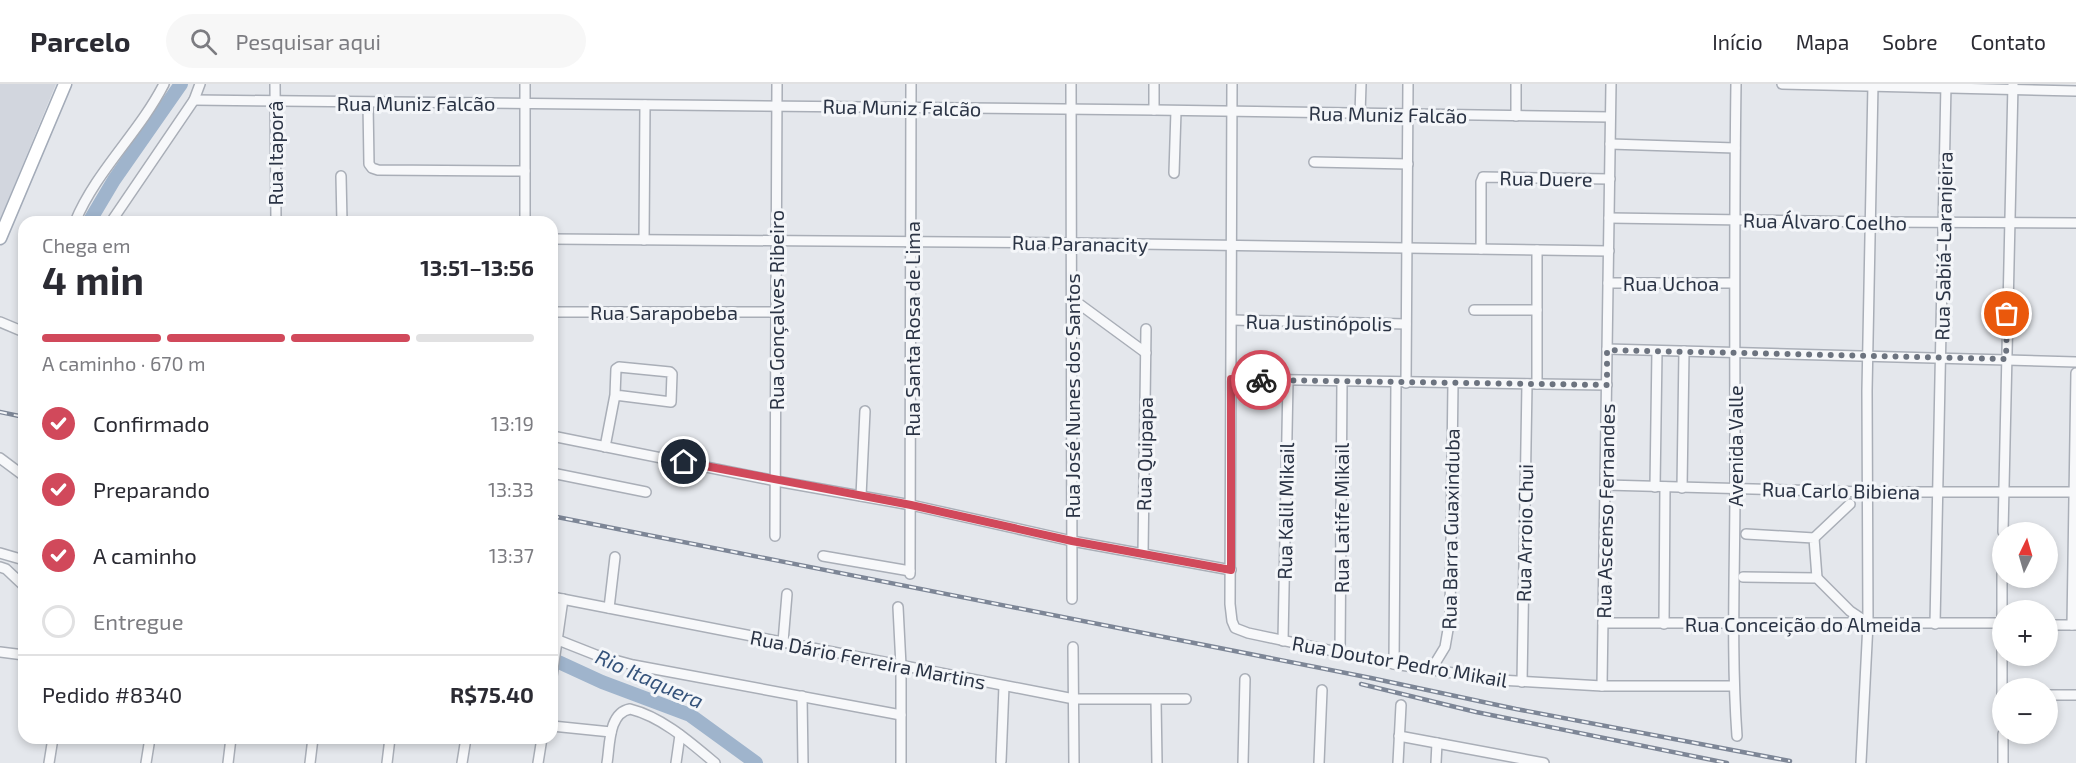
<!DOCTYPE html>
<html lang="pt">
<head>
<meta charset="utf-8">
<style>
  body { margin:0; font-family:"Exo 2",sans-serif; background:#f7f7f7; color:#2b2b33; height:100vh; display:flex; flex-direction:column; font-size:22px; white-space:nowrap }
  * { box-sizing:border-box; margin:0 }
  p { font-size:20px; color:#7c7c81 }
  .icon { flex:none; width:33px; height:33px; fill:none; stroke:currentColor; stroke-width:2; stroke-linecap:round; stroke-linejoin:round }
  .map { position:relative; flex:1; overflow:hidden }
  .details { position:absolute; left:18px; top:132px; width:540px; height:528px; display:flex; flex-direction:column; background:#fff; border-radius:18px; box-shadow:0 3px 9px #0003 }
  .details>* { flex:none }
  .needle { width:39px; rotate:5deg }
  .fabs { position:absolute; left:1992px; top:438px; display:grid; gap:12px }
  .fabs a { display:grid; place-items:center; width:66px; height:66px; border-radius:50%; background:#fff; box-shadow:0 3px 9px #0003; font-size:30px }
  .pin { position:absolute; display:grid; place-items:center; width:51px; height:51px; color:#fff; margin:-26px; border:3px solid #fff; border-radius:50%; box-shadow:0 2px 6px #0007 }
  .courier { position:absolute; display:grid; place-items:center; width:60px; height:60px; margin:-30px; border:4px solid #d1495b; border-radius:50%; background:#fff; color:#222; box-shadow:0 2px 8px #0007 }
  .overview em { font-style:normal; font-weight:700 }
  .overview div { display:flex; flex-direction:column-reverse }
  .overview { display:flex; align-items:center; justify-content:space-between; height:102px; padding:0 24px }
  h1 { font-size:39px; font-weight:700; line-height:45px }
  .bar { display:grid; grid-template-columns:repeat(4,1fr); gap:9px 6px; align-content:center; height:72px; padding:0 24px }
  .bar i { height:8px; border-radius:4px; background:#e1e1e2 }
  .bar .current { background:#d1495b }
  .bar p { grid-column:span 4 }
  .line { display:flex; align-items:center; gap:15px; padding:0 24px; border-top:2px solid #e1e1e2 }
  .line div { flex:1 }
  ol { padding:0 24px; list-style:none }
  li { display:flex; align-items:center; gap:18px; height:66px }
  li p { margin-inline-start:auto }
  li .icon { padding:6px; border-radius:50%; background:#d1495b; color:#fff; stroke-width:4 }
  li:last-child { color:#7c7c81 }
  li i { width:33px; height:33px; border:3px solid #e1e1e2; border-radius:50% }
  header { display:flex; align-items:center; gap:36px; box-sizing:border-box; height:84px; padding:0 30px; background:#fff; border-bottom:2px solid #e1e1e2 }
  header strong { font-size:28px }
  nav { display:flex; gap:33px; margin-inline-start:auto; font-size:21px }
  .search { width:420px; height:54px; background:#f7f7f7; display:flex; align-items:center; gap:15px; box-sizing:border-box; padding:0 21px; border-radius:33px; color:#7c7c81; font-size:22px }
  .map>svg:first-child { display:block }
  .built { fill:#d2d6de }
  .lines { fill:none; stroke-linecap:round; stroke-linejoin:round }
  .river { stroke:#9fb4cc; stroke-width:14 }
  .minor-casing { stroke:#a9aeb7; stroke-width:12 }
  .major-casing { stroke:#a3abb8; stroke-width:15 }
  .minor { stroke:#f7f8fa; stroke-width:9 }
  .major { stroke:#fff; stroke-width:12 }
  .rail-casing { stroke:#7d8696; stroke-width:4.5 }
  .rail { stroke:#f4f6f9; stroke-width:2; stroke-dasharray:7; stroke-linecap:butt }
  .done { stroke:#6c737f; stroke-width:6; stroke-dasharray:0 10.8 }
  .route { stroke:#d1495b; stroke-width:8 }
  .labels { text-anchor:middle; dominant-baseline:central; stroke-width:6; stroke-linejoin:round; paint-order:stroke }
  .street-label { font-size:20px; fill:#2b3445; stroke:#f4f6f9 }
  .water-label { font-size:21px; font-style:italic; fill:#34527a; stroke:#f4f6f9 }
</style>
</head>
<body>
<header>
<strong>Parcelo</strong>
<div class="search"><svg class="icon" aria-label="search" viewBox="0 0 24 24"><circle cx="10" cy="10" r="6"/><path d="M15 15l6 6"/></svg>Pesquisar aqui</div>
<nav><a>Início</a><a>Mapa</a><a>Sobre</a><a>Contato</a></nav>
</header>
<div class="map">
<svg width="2076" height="679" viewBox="0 0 2076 679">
  <rect width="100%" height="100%" fill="#e4e7ec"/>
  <polygon class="built" points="0,0 56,0 0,136"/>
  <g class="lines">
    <g class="river">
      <polyline points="89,138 114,96 181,0"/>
      <polyline points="552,575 602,598 690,631 756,679"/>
    </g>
    <defs>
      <g id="minor">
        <polyline points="275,0 276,138"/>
        <polyline points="525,0 525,138"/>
        <polyline points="1071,0 1072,515"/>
        <polyline points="1232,0 1230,520 1232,537 1235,544 1248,549 1394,580 1499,596 1602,602 1733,602"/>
        <path d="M1736,0c-2,134 -1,267 -1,401 0,84 -4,167 2,251"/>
        <polyline points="1782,0 2076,7"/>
        <polyline points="194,16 1154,26 1610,33"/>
        <polyline points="368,19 369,80 372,84 378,86 525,87"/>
        <polyline points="1154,26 1154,0"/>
        <polyline points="1360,30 1361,0"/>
        <polyline points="1516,32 1516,0"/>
        <polyline points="1610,60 1735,64"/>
        <polyline points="1314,78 1408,80"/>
        <polyline points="1174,89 1176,27"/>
        <polyline points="341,92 342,138"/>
        <polyline points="1609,134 1871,138 2076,139"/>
        <path d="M75,138c21,-51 64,-89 89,-138"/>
        <polyline points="111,138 194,16 200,0"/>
        <polyline points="552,155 1072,159 1609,167"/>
        <polyline points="644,156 645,21"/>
        <polyline points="1481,165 1481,98 1483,93 1610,95"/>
        <polyline points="1537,166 1537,300"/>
        <polyline points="1608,199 1733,199"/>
        <polyline points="1071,214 1146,269"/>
        <polyline points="1474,226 1537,226"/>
        <polyline points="552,228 777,228"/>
        <polyline points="1232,236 1406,240"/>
        <polyline points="0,238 24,248"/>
        <polyline points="1607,265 2076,278"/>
        <polyline points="1231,295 1607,301"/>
        <polyline points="1406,299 1408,0"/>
        <polyline points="552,352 776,397 911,421 1072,457 1231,486"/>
        <polyline points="605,363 615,311 616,285 619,283 670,288 672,290 671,318 615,311"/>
        <polyline points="0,374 24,392"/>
        <polyline points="552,389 646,408"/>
        <polyline points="1606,401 1866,408 2076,408"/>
        <polyline points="1655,403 1657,267"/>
        <polyline points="1682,404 1684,267"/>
        <polyline points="861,412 865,327"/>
        <polyline points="2003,448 2013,0"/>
        <polyline points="1746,450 1814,454 1817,494"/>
        <polyline points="775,452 777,0"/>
        <polyline points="1814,454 1850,420"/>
        <polyline points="0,469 24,476"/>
        <polyline points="1143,470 1146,245"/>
        <polyline points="823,472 910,487"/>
        <polyline points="0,483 6,485 24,502"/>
        <polyline points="910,490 911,0"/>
        <polyline points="2002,490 2002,633"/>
        <polyline points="1743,493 1817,494 1850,527 1868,539"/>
        <polyline points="552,513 1074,615 1186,615"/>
        <polyline points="898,523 901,582 901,679"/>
        <polyline points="609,524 615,473"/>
        <polyline points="1603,539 2002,539"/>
        <polyline points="1664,540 1665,403"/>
        <polyline points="1935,540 1946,0"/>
        <polyline points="2048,541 2075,541"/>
        <polyline points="2072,541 2076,289"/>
        <polyline points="558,556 596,571 633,581 901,631"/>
        <polyline points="1283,557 1288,297"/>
        <polyline points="783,558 787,510"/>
        <polyline points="1073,563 1074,679"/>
        <polyline points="0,568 24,571"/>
        <polyline points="1340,570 1342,298"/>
        <polyline points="1394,580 1396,298"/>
        <polyline points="1431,586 1445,563 1450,534 1453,299"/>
        <polyline points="552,592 563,515"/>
        <polyline points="1522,598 1527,300"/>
        <polyline points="1602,602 1611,0"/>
        <polyline points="2048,611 2076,611"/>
        <polyline points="802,612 803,679"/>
        <polyline points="1156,616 1157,679"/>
        <polyline points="552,642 611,648"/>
        <polyline points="2003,650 2003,679"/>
        <polyline points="1399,652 1544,679"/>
        <polyline points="1001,677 1004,602"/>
        <polyline points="1861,678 1868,539 1867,307 1873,0"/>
        <polyline points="49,679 53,654"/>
        <polyline points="146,679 150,654"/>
        <polyline points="228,679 231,654"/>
        <polyline points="310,679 313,654"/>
        <polyline points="387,679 390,654"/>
        <polyline points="462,679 466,654"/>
        <polyline points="538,679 542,654"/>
        <path d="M607,679c3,-17 1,-50 23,-54 32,8 60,33 85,54"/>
        <polyline points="676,679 680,651"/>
        <polyline points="1243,679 1245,595"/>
        <polyline points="1319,679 1322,606"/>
        <polyline points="1398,679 1401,621"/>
        <polyline points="1436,679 1437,659"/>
      </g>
      <polyline id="major" points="0,154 65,0"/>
    </defs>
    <use href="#minor" class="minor-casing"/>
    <use href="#major" class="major-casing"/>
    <use href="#minor" class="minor"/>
    <use href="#major" class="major"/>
    <defs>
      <g id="rail">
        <polyline points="0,328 24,333"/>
        <polyline points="552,432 1371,594 1516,625 1790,677"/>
        <polyline points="1361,600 1476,628 1727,679"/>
      </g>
    </defs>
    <use href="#rail" class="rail-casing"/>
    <use href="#rail" class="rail"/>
  </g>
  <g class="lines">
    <polyline class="done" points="1261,296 1607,301 1607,266 2006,275 2007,230"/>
    <polyline class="route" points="684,378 911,421 1072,457 1231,486 1231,295 1261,296"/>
  </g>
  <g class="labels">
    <g class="street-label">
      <text x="416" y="19">Rua Muniz Falcão</text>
      <text transform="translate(902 23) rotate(1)">Rua Muniz Falcão</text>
      <text transform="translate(1388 30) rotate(1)">Rua Muniz Falcão</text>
      <text transform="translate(275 69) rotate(-90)">Rua Itaporâ</text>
      <text transform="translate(1546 94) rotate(1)">Rua Duere</text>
      <text transform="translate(1825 137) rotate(1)">Rua Álvaro Coelho</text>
      <text transform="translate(1080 159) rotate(1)">Rua Paranacity</text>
      <text transform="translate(1943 162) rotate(-89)">Rua Sabiá-Laranjeira</text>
      <text x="1671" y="199">Rua Uchoa</text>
      <text transform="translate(776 226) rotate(-90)">Rua Gonçalves Ribeiro</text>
      <text x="664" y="228">Rua Sarapobeba</text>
      <text transform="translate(1319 238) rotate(1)">Rua Justinópolis</text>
      <text transform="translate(912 245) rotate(-90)">Rua Santa Rosa de Lima</text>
      <text transform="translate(1072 312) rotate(-90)">Rua José Nunes dos Santos</text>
      <text transform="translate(1735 362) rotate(-90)">Avenida Valle</text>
      <text transform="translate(1144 370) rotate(-89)">Rua Quipapa</text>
      <text transform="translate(1841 406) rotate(1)">Rua Carlo Bibiena</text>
      <text transform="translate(1285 427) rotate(-89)">Rua Kalil Mikail</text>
      <text transform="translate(1605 427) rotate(-89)">Rua Ascenso Fernandes</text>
      <text transform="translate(1341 434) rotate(-90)">Rua Latife Mikail</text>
      <text transform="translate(1450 445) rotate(-89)">Rua Barra Guaxinduba</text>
      <text transform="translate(1524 449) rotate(-89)">Rua Arroio Chui</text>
      <text x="1803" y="540">Rua Conceição do Almeida</text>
      <text transform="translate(868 575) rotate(11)">Rua Dário Ferreira Martins</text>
      <text transform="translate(1400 577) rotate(10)">Rua Doutor Pedro Mikail</text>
    </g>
    <g class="water-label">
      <text transform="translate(650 594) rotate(24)">Rio Itaquera</text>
    </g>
  </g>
</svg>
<div class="fabs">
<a><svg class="needle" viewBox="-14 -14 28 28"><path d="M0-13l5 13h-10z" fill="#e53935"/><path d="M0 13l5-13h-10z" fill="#7c7c81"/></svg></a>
<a>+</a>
<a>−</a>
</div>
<div class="pin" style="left:2007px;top:230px;background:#ea580c"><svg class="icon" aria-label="bag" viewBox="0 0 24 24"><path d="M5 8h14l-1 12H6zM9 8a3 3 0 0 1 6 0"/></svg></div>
<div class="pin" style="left:684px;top:378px;background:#1f2937"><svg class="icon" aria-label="home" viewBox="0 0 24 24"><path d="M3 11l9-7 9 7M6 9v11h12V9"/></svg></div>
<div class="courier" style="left:1261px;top:296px"><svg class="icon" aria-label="bike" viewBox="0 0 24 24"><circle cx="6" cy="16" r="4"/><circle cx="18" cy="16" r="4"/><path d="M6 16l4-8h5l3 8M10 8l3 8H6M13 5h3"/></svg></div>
<section class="details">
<div class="overview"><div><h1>4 min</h1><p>Chega em</p></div><em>13:51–13:56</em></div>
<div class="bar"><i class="current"></i><i class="current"></i><i class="current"></i><i></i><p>A caminho · 670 m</p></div>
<ol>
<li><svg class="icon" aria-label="check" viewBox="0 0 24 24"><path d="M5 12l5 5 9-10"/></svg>Confirmado<p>13:19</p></li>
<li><svg class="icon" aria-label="check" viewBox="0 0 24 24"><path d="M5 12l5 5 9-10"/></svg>Preparando<p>13:33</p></li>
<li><svg class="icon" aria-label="check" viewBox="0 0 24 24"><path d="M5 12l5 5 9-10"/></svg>A caminho<p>13:37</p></li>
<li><i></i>Entregue</li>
</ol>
<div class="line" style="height:78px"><div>Pedido #8340</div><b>R$75.40</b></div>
</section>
</div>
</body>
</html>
